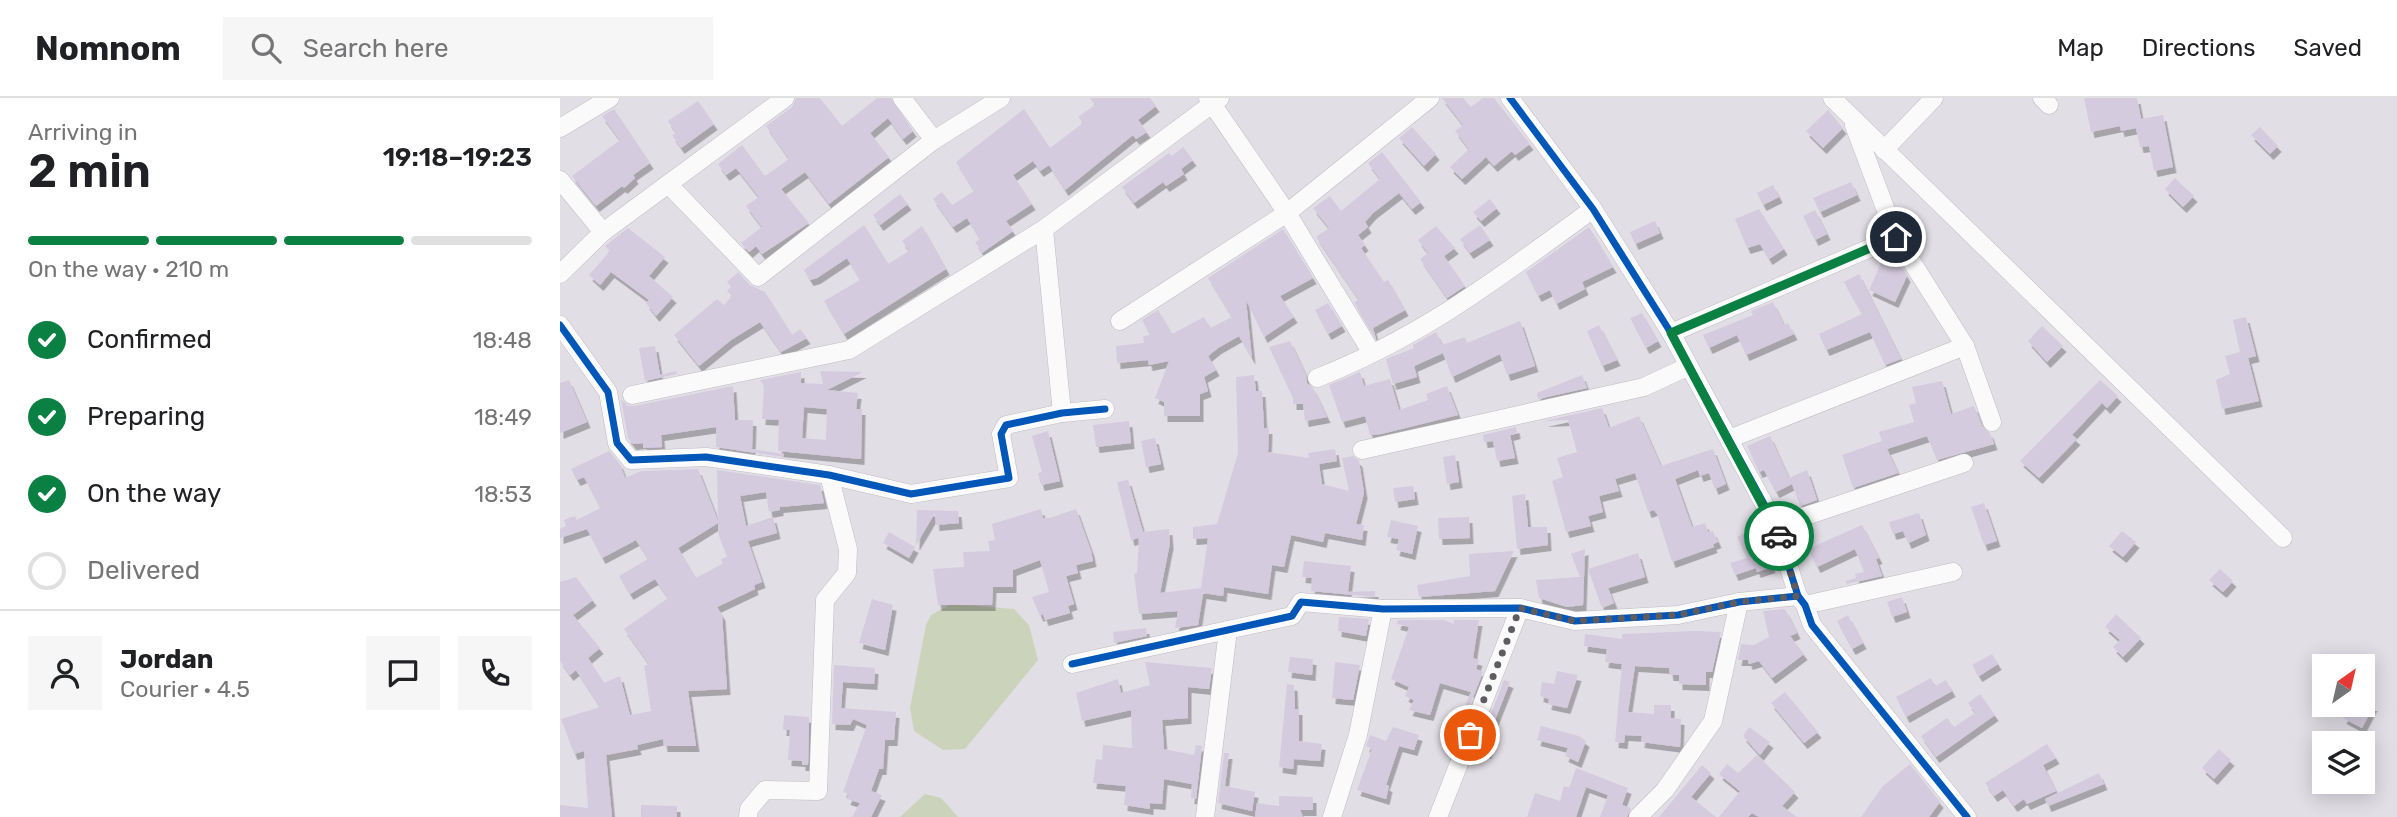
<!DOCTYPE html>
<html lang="en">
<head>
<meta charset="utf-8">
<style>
  body { margin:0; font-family:Rubik,sans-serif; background:#f6f6f6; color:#202124; height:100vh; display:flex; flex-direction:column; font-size:26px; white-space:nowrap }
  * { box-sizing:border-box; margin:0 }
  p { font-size:23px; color:#757577 }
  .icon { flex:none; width:38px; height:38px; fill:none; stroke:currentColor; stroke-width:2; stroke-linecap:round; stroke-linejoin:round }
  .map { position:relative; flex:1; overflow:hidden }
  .side { display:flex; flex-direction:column; background:#fff; width:560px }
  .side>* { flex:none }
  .needle { width:46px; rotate:34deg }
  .buttons { position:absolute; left:1752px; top:556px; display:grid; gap:14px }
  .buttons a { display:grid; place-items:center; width:63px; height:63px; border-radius:0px; background:#fff; box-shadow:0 4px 18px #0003; font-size:35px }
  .pin { position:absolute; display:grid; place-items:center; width:60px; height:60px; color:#fff; margin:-30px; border:4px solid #fff; border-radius:50%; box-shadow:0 2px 7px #0007 }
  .courier { position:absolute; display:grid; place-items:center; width:70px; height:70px; margin:-35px; border:5px solid #0b8043; border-radius:50%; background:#fff; color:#222; box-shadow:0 2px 9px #0007 }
  .summary em { font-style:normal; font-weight:600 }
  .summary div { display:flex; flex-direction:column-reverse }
  .summary { display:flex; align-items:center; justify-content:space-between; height:119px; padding:0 28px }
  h1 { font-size:46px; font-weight:600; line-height:52px }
  .bar { display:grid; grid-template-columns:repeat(4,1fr); gap:10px 7px; align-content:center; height:84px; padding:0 28px }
  .bar i { height:9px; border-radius:5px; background:#e0e0e0 }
  .bar .on { background:#0b8043 }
  .bar p { grid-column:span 4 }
  .line { display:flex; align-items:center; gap:18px; padding:0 28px; border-top:2px solid #e0e0e0 }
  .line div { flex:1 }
  .round { display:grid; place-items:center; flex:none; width:74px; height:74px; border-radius:0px; background:#f6f6f6 }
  ol { padding:0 28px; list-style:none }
  li { display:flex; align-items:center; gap:21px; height:77px }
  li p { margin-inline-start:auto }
  li .icon { padding:7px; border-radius:50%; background:#0b8043; color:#fff; stroke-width:4 }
  li:last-child { color:#757577 }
  li i { width:38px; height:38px; border:4px solid #e0e0e0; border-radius:50% }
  header { display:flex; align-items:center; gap:42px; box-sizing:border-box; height:98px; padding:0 35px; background:#fff; border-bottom:2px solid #e0e0e0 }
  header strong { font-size:33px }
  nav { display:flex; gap:38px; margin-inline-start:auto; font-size:24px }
  .search { width:490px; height:63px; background:#f6f6f6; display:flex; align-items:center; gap:18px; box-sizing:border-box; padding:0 24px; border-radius:0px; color:#757577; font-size:26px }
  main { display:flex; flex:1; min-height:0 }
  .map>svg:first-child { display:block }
  .green { fill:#cbd4ba }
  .building { fill:#d5cbde; fill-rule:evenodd; filter:url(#shadow) }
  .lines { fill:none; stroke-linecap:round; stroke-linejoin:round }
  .minor-casing { stroke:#bebbc1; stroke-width:19 }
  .minor { stroke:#fbfafb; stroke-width:18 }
  .cycleway-casing { stroke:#fff; stroke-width:11 }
  .cycleway { stroke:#0057b8; stroke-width:7 }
  .done { stroke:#5e5b61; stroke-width:7; stroke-dasharray:0 12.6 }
  .route { stroke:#0b8043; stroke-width:9 }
</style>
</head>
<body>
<header>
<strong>Nomnom</strong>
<div class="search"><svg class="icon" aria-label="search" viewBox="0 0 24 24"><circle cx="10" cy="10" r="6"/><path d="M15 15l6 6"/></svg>Search here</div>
<nav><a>Map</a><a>Directions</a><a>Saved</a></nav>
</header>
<main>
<section class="side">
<div class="summary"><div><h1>2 min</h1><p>Arriving in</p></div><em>19:18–19:23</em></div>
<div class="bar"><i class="on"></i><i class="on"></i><i class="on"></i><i></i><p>On the way · 210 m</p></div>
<ol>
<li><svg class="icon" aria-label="check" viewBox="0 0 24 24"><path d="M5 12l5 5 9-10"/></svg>Confirmed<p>18:48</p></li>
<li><svg class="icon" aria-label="check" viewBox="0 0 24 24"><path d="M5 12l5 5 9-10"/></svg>Preparing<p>18:49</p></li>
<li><svg class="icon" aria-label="check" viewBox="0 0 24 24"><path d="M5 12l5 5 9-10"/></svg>On the way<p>18:53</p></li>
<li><i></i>Delivered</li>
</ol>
<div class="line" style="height:126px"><a class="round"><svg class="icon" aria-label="person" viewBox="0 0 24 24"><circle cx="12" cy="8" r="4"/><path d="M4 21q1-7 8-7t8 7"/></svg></a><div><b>Jordan</b><p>Courier · 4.5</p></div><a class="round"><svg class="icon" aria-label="chat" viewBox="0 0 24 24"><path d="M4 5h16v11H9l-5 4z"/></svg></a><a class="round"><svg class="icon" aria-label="phone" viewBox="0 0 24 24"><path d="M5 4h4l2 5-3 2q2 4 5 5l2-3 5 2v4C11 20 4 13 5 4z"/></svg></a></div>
</section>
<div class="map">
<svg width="1837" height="719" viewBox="0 0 1837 719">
  <defs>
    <filter id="shadow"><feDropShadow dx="3.5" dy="6" stdDeviation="0" flood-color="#0004"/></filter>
  </defs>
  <rect width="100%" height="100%" fill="#e2dee6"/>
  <g class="green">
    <polygon points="391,506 454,511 469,527 478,562 405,651 383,652 354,633 350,610 366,527 371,517"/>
    <polygon points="365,696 381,700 398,719 340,719"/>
  </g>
  <g class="building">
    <polygon points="236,0 260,0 282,28 317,0 331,0 353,33 343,41 328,20 310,35 329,59 269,106 245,74 221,91 249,125 202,156 196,148 189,154 181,145 202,129 186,108 199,99 176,70 166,77 158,66 182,47 205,78 229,61 206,28 232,9"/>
    <polygon points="530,0 590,0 596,8 578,22 587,34 576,41 573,37 505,92 489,67 480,73 473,63 453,77 472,106 446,123 453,133 422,155 415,144 420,141 407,120 393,129 373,101 382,94 392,107 414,93 396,64 464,11 490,50 523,25 518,19 535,7"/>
    <polygon points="882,0 903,0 911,9 923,0 934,0 970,46 955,57 952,53 934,68 926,59 902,81 890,69 909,51 895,33 903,27"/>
    <polygon points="1524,0 1577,0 1581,21 1603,17 1613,69 1594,73 1589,48 1580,49 1576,30 1561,33 1560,28 1531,34"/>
    <polygon points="138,3 154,26 121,50 112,37 116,35 108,23"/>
    <polygon points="54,11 90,65 73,77 75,80 64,90 62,88 36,108 12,78 60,42 42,18"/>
    <polygon points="1268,12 1283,30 1263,50 1246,33"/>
    <polygon points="852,29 876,56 864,68 839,40"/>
    <polygon points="1700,29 1718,48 1710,56 1691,37"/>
    <polygon points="623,49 633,62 621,71 624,76 606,88 603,84 574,105 562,89 609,55 612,58"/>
    <polygon points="822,54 861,104 852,111 839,95 813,115 805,124 808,129 798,137 805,147 801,150 824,184 828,182 845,212 813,230 816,241 794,204 799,202 756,139 769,130 753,110 770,98 781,113 820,81 808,65"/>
    <polygon points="1615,80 1634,98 1623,109 1605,91"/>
    <polygon points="1291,84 1297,97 1260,114 1253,100"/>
    <polygon points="1213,87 1219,99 1203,107 1197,95"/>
    <polygon points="340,96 348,106 320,127 313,117"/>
    <polygon points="930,101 937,110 921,123 913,114"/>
    <polygon points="1199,111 1224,151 1209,161 1200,146 1187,150 1175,121"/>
    <polygon points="1255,112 1267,136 1255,142 1243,118"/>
    <polygon points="1095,123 1100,135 1075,146 1070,134"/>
    <polygon points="304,127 328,166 349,153 342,143 362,128 386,171 284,236 264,203 300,182 287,160 257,180 250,182 244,172"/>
    <polygon points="920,127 930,142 910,155 900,141"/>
    <polygon points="876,128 895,150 884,158 905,188 887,200 860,161 868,155 858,142"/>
    <polygon points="1029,129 1053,169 1022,184 1025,191 996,206 990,192 978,198 966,174"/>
    <polygon points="68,130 105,159 89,178 113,199 96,218 86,205 89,202 51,174 40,187 29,177 50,153 45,148"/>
    <polygon points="723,131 753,180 720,198 734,219 704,239 686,202 692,261 679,238 658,250 648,258 656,272 644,279 648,293 640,296 640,318 604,318 604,304 595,300 609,263 589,267 588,262 557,265 556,248 584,245 583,238 590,237 582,222 598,212 612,236 644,219 650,230 672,219 648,180"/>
    <polygon points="1325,156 1336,160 1347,178 1335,204 1309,192"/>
    <polygon points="178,174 190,187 205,194 232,237 240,231 247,240 221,254 200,224 171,242 139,268 114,237 157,201 164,207 172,198 167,193 171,189 167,184"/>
    <polygon points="1299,176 1341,261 1325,267 1310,234 1266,252 1259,236 1302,216 1284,184"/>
    <polygon points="1213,204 1224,227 1228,225 1234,236 1186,257 1177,237 1149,250 1143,237 1193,217 1191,213"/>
    <polygon points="768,205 782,228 768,236 755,212"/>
    <polygon points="1082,215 1098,243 1086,250 1070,220"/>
    <polygon points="1686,219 1696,258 1688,260 1699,303 1662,311 1656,282 1670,276 1665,258 1680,254 1673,222"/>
    <polygon points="960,223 975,268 947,277 940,256 892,279 883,255 854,268 857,279 833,286 826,261 854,250 853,247 876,234 882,247 905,239 907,245"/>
    <polygon points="1039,227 1057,262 1042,268 1027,233"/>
    <polygon points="1482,228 1503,248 1487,264 1468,243"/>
    <polygon points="730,243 746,277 747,285 753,290 767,319 745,323 743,306 733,306 733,300 709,249"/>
    <polygon points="95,248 100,277 116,273 117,276 85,283 79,250"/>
    <path d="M260,273l43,1 -36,18 31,3 -2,16h6l-1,50 -83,-8 1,-31 -17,-1 2,-33 -4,-6 41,-8v11l22,1zM244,309l23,2 -1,31 -24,-2z"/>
    <polygon points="800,274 804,288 830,281 839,312 868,302 866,296 887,288 898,317 821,336 810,337 805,318 782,324 769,287"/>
    <polygon points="694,277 696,293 702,293 704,330 709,330 708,354 749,360 748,355 775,351 777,363 759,366 762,386 789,393 782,360 793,358 799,363 804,395 796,426 804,427 802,442 765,435 763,444 731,437 724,469 712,467 708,496 664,489 663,498 643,495 638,527 615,530 618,513 579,516 574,476 577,475 579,440 571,442 557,384 568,382 583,434 609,431 610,445 600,495 641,490 648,440 633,441 633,429 657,426 678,355 676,279"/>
    <polygon points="1022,277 1027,290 978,301 977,295"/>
    <polygon points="9,282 27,324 0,335 0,285"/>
    <polygon points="1540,282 1558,298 1547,310 1542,305 1512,337 1517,341 1479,380 1460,363"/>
    <polygon points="1382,283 1391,316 1414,308 1422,328 1430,335 1434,346 1377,362 1367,338 1327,351 1338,375 1293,390 1282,357 1322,343 1319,334 1354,324 1349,307 1356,305 1352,289"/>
    <polygon points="173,288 175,322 193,322 192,351 224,356 223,359 156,349 156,329 101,337 102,349 83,350 83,345 73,346 68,340 61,301 68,308 74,308"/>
    <polygon points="1042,310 1049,330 1079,318 1101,368 1153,351 1166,386 1155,391 1149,375 1140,378 1138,372 1115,381 1132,429 1145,425 1148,434 1153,433 1158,444 1153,446 1154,449 1112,464 1097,416 1094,412 1088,414 1075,375 1055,381 1059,393 1039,398 1043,414 1028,418 1031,428 1006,434 992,383 1003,379 997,360 1017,354 1008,322 984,323"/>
    <polygon points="569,323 571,345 536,349 533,327"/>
    <polygon points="956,329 957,335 950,337 955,360 937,363 933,343 924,344 923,337"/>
    <polygon points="488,333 500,383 481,387 478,375 482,374 472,338"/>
    <polygon points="1210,338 1229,380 1247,372 1257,402 1240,408 1232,386 1216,394 1204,372 1199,374 1187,348"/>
    <polygon points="595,340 601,366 586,369 581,343"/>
    <path d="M49,353l11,13 5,14 16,-7 57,-2 20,52 -1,-51 103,15 4,18 -44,4v3l-11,2 -3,-20 -26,4 6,30 27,-9 4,16 -29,8 14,41 -8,3 1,4 -38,18 5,8 5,74 -39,2 8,55h-32l-1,-7 -26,6 1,4 -32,6 6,62h-52v-12l28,3 -4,-57 -10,3 -13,-35 39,-12 -24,-37 -6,5 -10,-14v-79l16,-5 17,23 -20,15 27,33 -12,10 16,25 16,-7 10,39 21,-4 -7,-45 5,-2 -25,-35 44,-31 -13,-19 -25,15 -11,-18 29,-17 -12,-19 -34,18 -15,-29 -27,9v-9l6,-3 -2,-6 11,-4 2,4 23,-12 -16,-31 -7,3 -6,-11zM158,425v10l9,24 -6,2 1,5 -26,14 -18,-30z"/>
    <polygon points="895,357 899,384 887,386 883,359"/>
    <polygon points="853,388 855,401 835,404 833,390"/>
    <polygon points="965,396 968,429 987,429 988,447 957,451 952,398"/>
    <polygon points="1424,405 1437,443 1424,447 1411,409"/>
    <polygon points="481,411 483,420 490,420 516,411 531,453 533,463 516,467 518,475 506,478 514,506 508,508 510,515 485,522 483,516 480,518 472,499 489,494 480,462 453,472 453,489 433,489 432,507 378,507 373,471 404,469 403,454 430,453 428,443 435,442 432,426"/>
    <polygon points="357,412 398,413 399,425 376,427 375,415 356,447"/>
    <polygon points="1359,415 1366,437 1348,445 1343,433 1333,436 1329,424"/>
    <polygon points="909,419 910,440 879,441 878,420"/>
    <polygon points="831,422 858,428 852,456 836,452 839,441 827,439"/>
    <polygon points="1302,427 1319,460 1316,461 1322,478 1287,486 1286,483 1296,480 1295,476 1304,474 1295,451 1257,469 1248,451"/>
    <polygon points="1194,431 1212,469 1197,474 1196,470 1175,477 1170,465 1187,460 1177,439"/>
    <polygon points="1562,433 1576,444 1563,459 1549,448"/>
    <polygon points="329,434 355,449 349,460 323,445"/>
    <polygon points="1025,451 1023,507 1007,509 979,500 976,482 1020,479 1011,456"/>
    <polygon points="954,453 935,493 859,499 857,487 910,478 909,456"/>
    <polygon points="1078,455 1085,479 1048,490 1054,505 1042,510 1028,471"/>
    <polygon points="744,463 791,468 788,494 815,493 815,499 751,493 752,480 742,479"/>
    <polygon points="1660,471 1673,483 1663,494 1649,482"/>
    <polygon points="1342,499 1347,514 1332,519 1327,504"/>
    <polygon points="312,501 333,507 325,552 299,545"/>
    <polygon points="1225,511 1237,535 1230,538 1244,556 1212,580 1199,563 1189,566 1188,562 1178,562 1181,546 1194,547 1209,539 1203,513"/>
    <polygon points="1556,516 1581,540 1563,559 1553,549 1560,542 1545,529"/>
    <polygon points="1288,517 1303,545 1292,551 1277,523"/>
    <polygon points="779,519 809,521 806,538 778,533"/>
    <polygon points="838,522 884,522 894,526 894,522 919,522 913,560 919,562 916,571 923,574 903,625 898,624 911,594 880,585 870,617 849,612 854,602 845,598 849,589 831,581 849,529 837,526"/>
    <polygon points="586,530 587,538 554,545 553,534"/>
    <polygon points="1136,533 1161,534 1152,574 1146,574 1146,587 1119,586 1119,577 1110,577 1109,570 1075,568 1068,614 1094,616 1094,607 1111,607 1111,620 1121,621 1120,649 1081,644 1082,638 1065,637 1064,645 1055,644 1062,566 1045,564 1047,551 1024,548 1025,536 1062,541 1062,536"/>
    <polygon points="1432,556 1438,566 1419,578 1412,567"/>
    <polygon points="730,559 753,561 752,577 728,574"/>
    <polygon points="585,564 652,570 649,591 628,589 628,620 602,622 604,651 634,657 636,647 642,648 636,701 631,700 632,686 604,681 602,706 590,705 590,711 564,707 566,688 533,685 536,661 542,662 543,647 572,650 571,612 522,623 516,595 558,581 561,595 590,587"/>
    <polygon points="775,564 800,567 793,602 772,600"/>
    <polygon points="274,567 315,570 314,586 283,584 281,610 336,614 334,642 325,642 323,671 319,671 311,693 322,697 311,719 292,719 300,705 287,701 289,696 283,694 307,627 293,621 290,627 272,626"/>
    <polygon points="997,573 1018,577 1007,610 988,606 989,601 980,598 982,584 994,586"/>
    <polygon points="1371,580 1375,588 1386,582 1392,593 1346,619 1336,599"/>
    <polygon points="944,582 950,584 929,637 932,638 928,655 917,652"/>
    <polygon points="727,586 734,587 735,611 739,611 739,643 762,646 760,663 734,661 733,671 719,669"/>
    <polygon points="1225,594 1258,634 1244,645 1211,605"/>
    <polygon points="1420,596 1435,617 1376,659 1361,638 1387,620 1394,629 1415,615 1408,605"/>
    <polygon points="1790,607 1814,607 1802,630 1783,620"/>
    <polygon points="224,617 249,619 248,667 242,667 242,663 228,662 230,632 223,632"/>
    <polygon points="981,628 1019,638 1026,643 1018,664 1005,658 1008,650 977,642"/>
    <polygon points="833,629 859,637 854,652 839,648 826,687 829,688 826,701 797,692 812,651 806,648 810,637 826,643"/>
    <polygon points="1189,629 1210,644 1200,657 1183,638"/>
    <polygon points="1487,646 1496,660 1483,667 1496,693 1467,706 1464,701 1454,708 1443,692 1434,698 1425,685"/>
    <polygon points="1659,651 1671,662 1654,681 1642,670"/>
    <polygon points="664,655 669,655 665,688 695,694 692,713 658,705"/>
    <polygon points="1197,657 1235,694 1222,708 1237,719 1199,719 1192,715 1188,719 1159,719 1180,693 1159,676 1167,666 1178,675"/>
    <polygon points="1350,666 1380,704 1369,719 1301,719 1322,689"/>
    <polygon points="1142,667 1151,675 1131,699 1156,719 1099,719"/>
    <polygon points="1016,670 1068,690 1062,707 1071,710 1067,719 1040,719 1048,697 1026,689 1016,719 967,719 975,695 1000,703 1004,688 1009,690"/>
    <polygon points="1539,675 1544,686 1488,708 1485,701"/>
    <polygon points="719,698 753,699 753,712 740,712 743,719 695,719 697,705 719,708"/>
    <polygon points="81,707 117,708 117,719 81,719"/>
  </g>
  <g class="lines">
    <defs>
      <g id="minor">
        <polyline points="342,0 374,42"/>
        <polyline points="648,0 727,115 807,247"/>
        <polyline points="950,0 1033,111 1111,235 1216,428 1238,498 1245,507 1252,527 1407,719"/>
        <polyline points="1272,0 1723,440"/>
        <polyline points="1482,0 1489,7"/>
        <polyline points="1294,27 1336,139 1405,248"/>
        <polyline points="0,30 50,0"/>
        <polyline points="1324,52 1374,0"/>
        <polyline points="0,82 43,134"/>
        <polyline points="108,86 198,179 374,42 441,0"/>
        <polyline points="484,131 502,315"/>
        <polyline points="0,176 43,134 225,0"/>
        <polyline points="560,223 727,115 870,0"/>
        <polyline points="0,227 48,294 57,345 71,362 146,359 269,377 351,396 449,380 441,336 446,327 502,315 545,311"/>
        <polyline points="1111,235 1336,139"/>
        <path d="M757,280c107,-42 184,-102 276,-169"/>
        <polyline points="72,297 289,252 484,131 660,0"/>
        <polyline points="1169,341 1405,248 1432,324"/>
        <polyline points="802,352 1084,289 1129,268"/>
        <polyline points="1216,428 1404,365"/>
        <polyline points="1245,507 1393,474"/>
        <polyline points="512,566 732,518 741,504 823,511 960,510 1015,523 1118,517 1179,504 1238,498"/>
        <polyline points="188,719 189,711 205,692 258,693 265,502 287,475 288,451 269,377"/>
        <polyline points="645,719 668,532"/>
        <polyline points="772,719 798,637 823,511"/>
        <polyline points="878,719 960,510"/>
        <polyline points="1078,719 1105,692 1153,623 1179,504"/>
      </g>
    </defs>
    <use href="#minor" class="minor-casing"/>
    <use href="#minor" class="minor"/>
    <defs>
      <g id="cycleway">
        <polyline points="950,0 1033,111 1111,235 1216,428 1238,498 1245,507 1252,527 1407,719"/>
        <polyline points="0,227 48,294 57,345 71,362 146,359 269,377 351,396 449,380 441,336 446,327 502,315 545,311"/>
        <polyline points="512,566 732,518 741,504 823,511 960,510 1015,523 1118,517 1179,504 1238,498"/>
      </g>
    </defs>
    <use href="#cycleway" class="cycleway-casing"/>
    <use href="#cycleway" class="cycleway"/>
  </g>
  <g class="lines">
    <polyline class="done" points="910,637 960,510 1014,523 1118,517 1179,504 1238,498 1219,438"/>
    <polyline class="route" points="1219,438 1111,235 1336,139"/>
  </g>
</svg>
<div class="buttons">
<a><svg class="needle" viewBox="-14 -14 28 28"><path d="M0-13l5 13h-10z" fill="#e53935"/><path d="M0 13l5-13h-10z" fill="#757577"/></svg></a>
<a><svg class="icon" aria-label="layers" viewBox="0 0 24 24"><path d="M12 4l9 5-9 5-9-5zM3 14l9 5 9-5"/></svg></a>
</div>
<div class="pin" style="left:910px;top:637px;background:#ea580c"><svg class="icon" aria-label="bag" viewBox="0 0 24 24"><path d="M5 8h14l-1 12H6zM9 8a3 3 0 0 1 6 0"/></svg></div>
<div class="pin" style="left:1336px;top:139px;background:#1f2937"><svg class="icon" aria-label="home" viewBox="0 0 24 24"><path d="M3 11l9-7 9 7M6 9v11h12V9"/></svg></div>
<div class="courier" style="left:1219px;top:438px"><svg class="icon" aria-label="car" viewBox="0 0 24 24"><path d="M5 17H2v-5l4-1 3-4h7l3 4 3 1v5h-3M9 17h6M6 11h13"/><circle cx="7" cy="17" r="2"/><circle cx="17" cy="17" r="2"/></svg></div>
</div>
</main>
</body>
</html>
